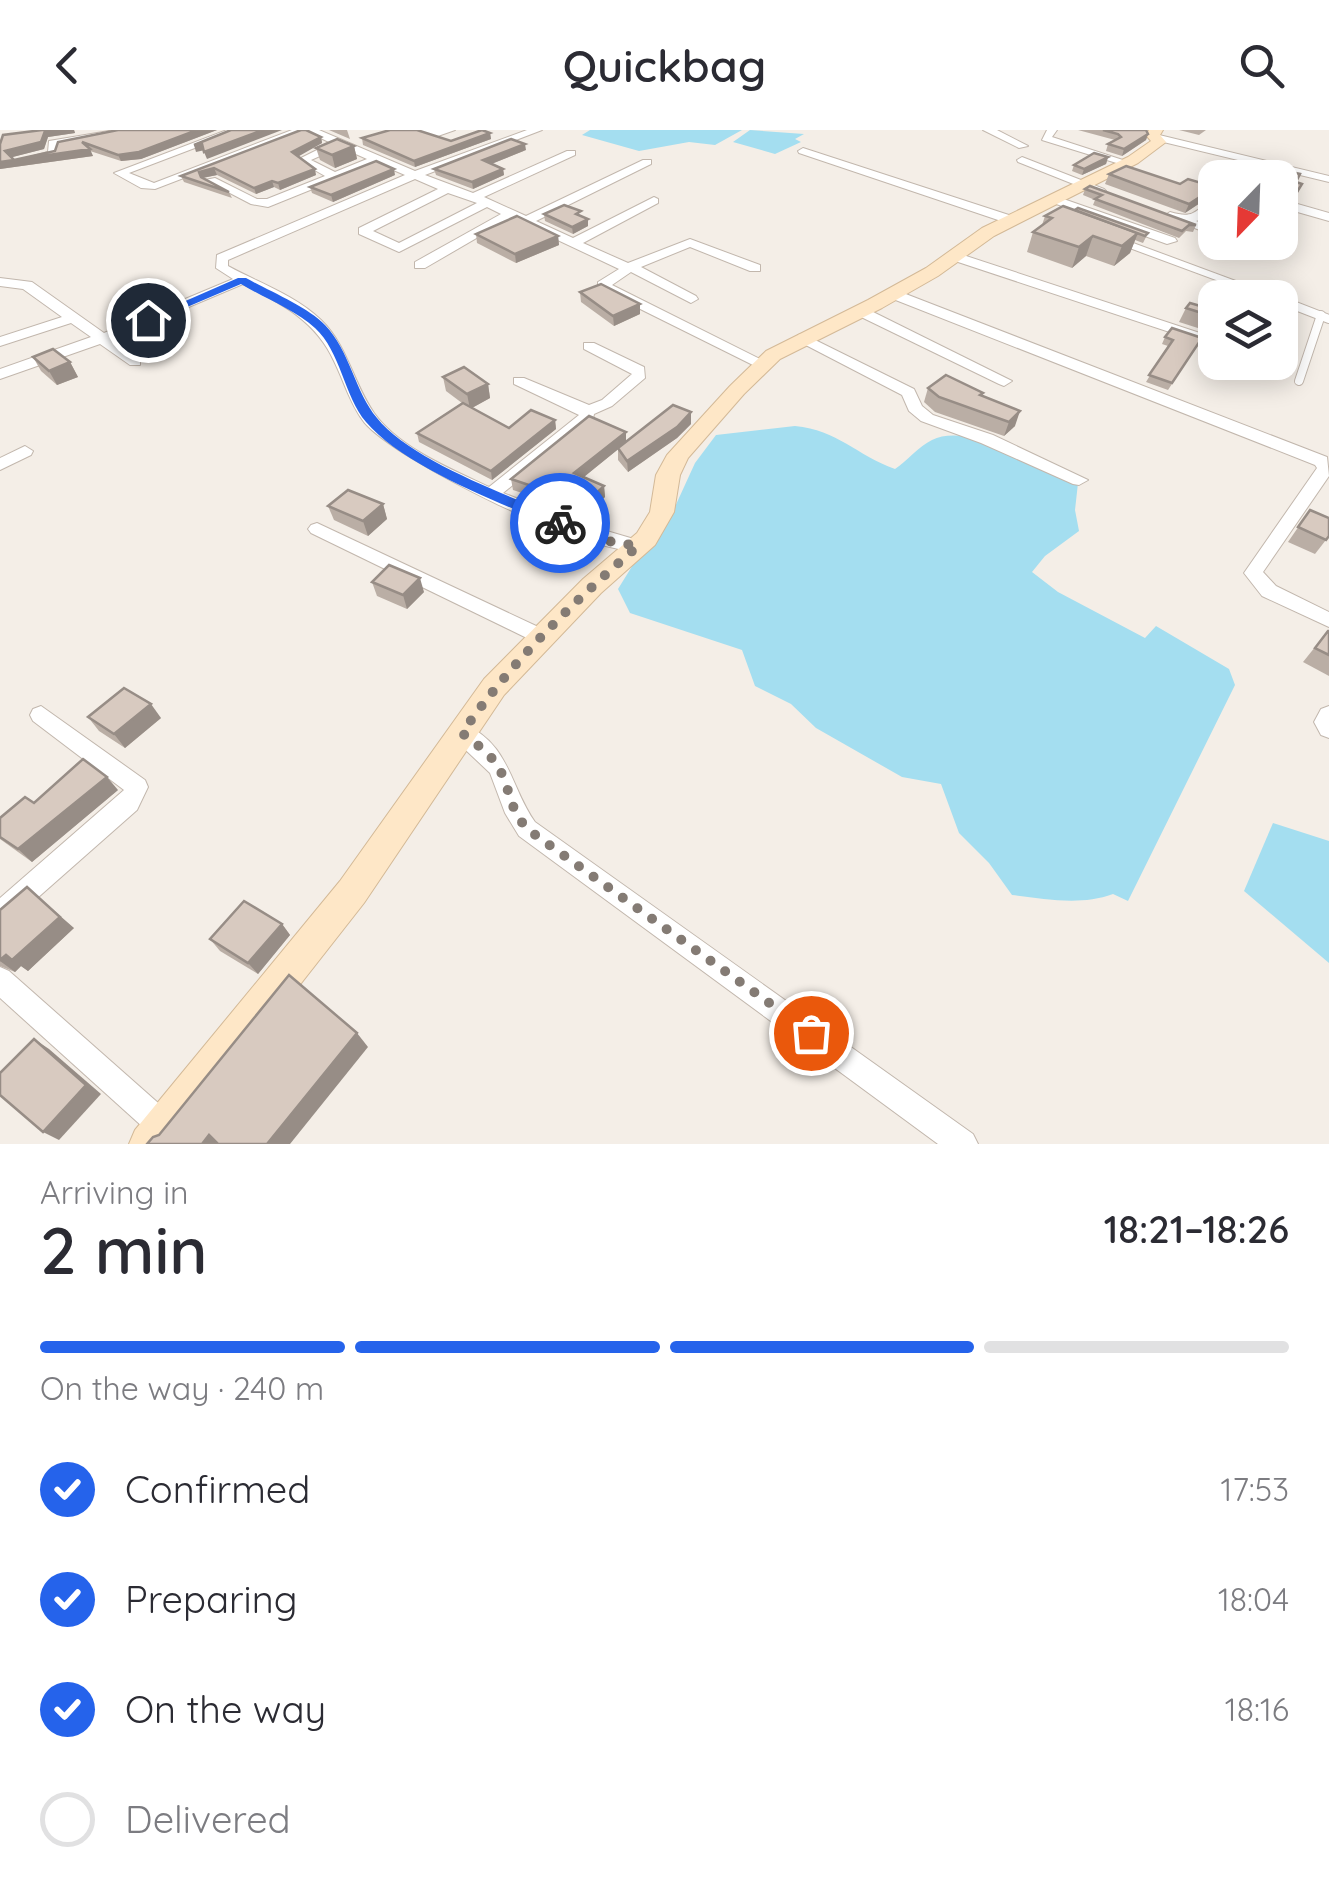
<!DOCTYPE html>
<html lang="en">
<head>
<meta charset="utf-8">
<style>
  body { margin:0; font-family:Quicksand,sans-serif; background:#f7f7f7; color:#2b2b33; height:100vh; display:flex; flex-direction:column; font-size:38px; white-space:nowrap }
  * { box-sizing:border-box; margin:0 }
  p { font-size:32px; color:#7c7c81 }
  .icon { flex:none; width:55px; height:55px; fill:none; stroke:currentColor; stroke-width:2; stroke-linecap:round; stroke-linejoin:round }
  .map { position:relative; height:1014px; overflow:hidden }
  .details { display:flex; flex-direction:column; background:#fff; flex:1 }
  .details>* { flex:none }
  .needle { width:65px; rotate:203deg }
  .fabs { position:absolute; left:1198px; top:30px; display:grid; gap:20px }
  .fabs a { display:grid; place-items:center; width:100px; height:100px; border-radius:20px; background:#fff; box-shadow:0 5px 25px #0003; font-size:50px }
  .pin { position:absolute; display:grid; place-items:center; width:85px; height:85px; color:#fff; margin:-42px; border:5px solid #fff; border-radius:50%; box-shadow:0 2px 10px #0007 }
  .courier { position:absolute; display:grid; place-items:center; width:100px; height:100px; margin:-50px; border:8px solid #2563eb; border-radius:50%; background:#fff; color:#222; box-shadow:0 2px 12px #0007 }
  .overview em { font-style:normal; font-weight:600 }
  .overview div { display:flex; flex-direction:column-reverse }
  .overview { display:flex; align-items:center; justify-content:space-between; height:170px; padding:0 40px }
  h1 { font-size:65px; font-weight:600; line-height:75px }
  .bar { display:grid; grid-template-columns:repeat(4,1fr); gap:15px 10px; align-content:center; height:120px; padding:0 40px }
  .bar i { height:12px; border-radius:8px; background:#e1e1e2 }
  .bar .current { background:#2563eb }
  .bar p { grid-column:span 4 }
  ol { padding:0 40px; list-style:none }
  li { display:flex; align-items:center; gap:30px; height:110px }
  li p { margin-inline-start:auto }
  li .icon { padding:10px; border-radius:50%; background:#2563eb; color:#fff; stroke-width:4 }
  li:last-child { color:#7c7c81 }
  li i { width:55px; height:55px; border:5px solid #e1e1e2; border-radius:50% }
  header { display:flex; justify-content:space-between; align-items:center; height:130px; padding:0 40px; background:#fff; font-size:45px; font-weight:600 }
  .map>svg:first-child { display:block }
  .water { fill:#a4def0 }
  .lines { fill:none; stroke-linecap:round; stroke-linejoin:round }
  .lane-far1-casing { stroke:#c2b7ad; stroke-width:8 }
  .lane-casing { stroke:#c2b7ad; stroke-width:10 }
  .street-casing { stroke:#c2b7ad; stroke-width:2 }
  .secondary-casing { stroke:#d3b997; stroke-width:2 }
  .lane-far1 { stroke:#fff; stroke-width:6 }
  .lane { stroke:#fff; stroke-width:8 }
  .street { fill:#fff; fill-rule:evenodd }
  .secondary { fill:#fee7c7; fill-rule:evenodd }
  .wall { fill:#baaea5 }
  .shaded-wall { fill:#978d86 }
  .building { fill:#d8cac0; stroke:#978d86; stroke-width:2.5 }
  .route { fill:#2563eb }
  .done { stroke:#847b74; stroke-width:10; stroke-dasharray:0 18 }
</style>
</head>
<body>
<header><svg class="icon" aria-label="back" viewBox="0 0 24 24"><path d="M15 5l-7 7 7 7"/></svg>Quickbag<svg class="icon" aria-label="search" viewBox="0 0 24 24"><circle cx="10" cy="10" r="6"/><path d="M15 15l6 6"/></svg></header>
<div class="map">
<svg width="1329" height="1014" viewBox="0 0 1329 1014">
  <rect width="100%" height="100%" fill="#f4eee7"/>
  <g class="water">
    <polygon points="590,0 742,0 715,15 689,12 639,21 582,5"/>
    <polygon points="750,0 804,4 795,9 801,12 775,24 733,12"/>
    <path d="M795,296c43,4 61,29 100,43 12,-8 24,-23 37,-29 37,-19 111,27 146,43l-3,27 4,21 -34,25 -13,16 26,20 87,46 11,-12 73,43 6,16 -107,216 -15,-7c-33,12 -67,5 -101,1l-23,-32 -30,-30 -18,-49 -39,-7 -86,-49 -25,-24 -36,-18 -13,-36 -112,-37 -12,-24 26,-42 24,-25 27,-59 21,-28z"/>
    <polygon points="1273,693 1329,711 1329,833 1244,761"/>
  </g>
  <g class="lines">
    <defs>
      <polyline id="lane-far1" points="1122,112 1265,165"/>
      <g id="lane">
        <polyline points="1258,163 1273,168"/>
        <polyline points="1280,170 1329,189"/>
        <polyline points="1299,251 1321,185"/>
      </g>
      <g id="street">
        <polygon points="115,0 140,0 58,15 58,24 31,31 26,28 48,22 49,11"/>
        <path d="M227,0h15l-113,43 25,10 138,-53h27l96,41 112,-41h15l-117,45 48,18 94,-42h8v4l-91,42 42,19 117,-56h8v4l-115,57 37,17 81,-41 4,2v4l-75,40 45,20 62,-24 70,26v6h-10l-60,-24 -49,20 55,29 2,3 -7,4 -60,-31 -19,13 156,78 2,3 -7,4 -165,-82v-6l21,-13 -108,-51 -86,50h-10v-6l86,-48 -14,-7 -88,45 -40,-18v-6l79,-39 -23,-10 -187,81v6c31,17 67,29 93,54 27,26 32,63 53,93 25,35 77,56 115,74l90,-72 -65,-31v-6h10l65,27 13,-5 30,-26 -48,-25v-6h10l50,24 1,11 -33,28 -18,8 -1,5 -90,74 80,31 61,18 3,4 -3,4c-46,11 -248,-89 -280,-128 -14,-18 -20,-41 -30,-61 -18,-40 -53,-58 -91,-77l-130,55 27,20v6h-10l-30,-21 -100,35v-10l91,-32 -20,-14 -71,23v-9l62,-20 -39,-28 -23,-3v-8l32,4 72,51 129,-54 -17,-11 1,-13 188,-80 -28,-12 -109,44 -17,-3 -46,-24 10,-2 42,21h10l58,-23 -28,-16 34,-17 -25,-12 -151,58 -14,-1 -27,-15zM340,17l27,12 -32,13 -24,-12zM448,63l29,10 -78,40 -26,-12z"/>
        <polygon points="412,0 455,0 435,7"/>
        <polygon points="983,0 997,0 1028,16 1019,18"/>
        <polygon points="1047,0 1057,0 1052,7 1132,33 1123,35 1042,10"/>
        <polygon points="1155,4 1329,46 1329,52 1151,9 1151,5"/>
        <polygon points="803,18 1015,87 1017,90 1007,93 799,23 798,21"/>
        <polygon points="1022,27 1104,59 1106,61 1096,63 1018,32 1017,30"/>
        <polygon points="1052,65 1175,108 1177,111 1167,114 1048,71 1048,67"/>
        <path d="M1215,68v11l-9,9 -10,3 19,7v8l-51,-20 6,-4c27,8 24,-3 45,-14z"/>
        <polygon points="1280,69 1329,83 1329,91 1280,77"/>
        <polygon points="1238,112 1251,112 1251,113 1245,117"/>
        <polygon points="954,122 1215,208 1215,217 949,129 949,123"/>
        <polygon points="888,161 898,161 1327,327 1329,346 1263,442 1276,456 1329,482 1329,497 1262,466 1244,443 1317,338 1315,335 888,167"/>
        <polygon points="855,178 865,178 1012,251 1004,256 999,254 855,184"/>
        <polygon points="803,204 914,259 922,276 933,285 993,305 1088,350 1079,355 1073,354 981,313 921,291 909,281 902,265 798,211 798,205"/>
        <polygon points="25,316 33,321 31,325 0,340 0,328"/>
        <polygon points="317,393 549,502 552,507 542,515 535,512 311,403 308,399 311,395"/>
        <polygon points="41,576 145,650 148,657 137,680 9,793 0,796 0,768 124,660 33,591 30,585 33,579"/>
        <polygon points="1329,576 1329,608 1321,605 1314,592 1321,579"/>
        <path d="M462,594c47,17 48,63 73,98l438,312 5,10h-40l-419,-308 -14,-23 -15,-40 -36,-34 -3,-6 3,-6z"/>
        <polygon points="0,837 9,841 174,987 179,997 174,1007 164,1012 154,1007 0,868"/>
      </g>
      <polygon id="secondary" points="1149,0 1163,0 1160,5 1166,12 1138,33 994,106 938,146 882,178 780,229 744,264 688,328 680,345 674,382 655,415 601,463 504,565 364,773 175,1014 129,1014 135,1000 340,751 484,549 583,449 637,403 650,382 656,345 667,325 730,256 766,221 868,170 926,138 982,98 1128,27 1151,11 1146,5"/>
    </defs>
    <use href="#lane-far1" class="lane-far1-casing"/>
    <use href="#lane" class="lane-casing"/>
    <use href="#street" class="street-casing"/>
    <use href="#secondary" class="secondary-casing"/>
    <use href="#lane-far1" class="lane-far1"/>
    <use href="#lane" class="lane"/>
    <use href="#street" class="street"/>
    <use href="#secondary" class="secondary"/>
  </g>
  <g class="wall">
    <polygon points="42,0 74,0 75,3 48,7 44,19 12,27 14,30 55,21 118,0 217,0 141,29 121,31 90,21 93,26 0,39 0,14"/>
    <polygon points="329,0 347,0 350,9"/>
    <polygon points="1078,0 1146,0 1148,4 1146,10 1122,26 1106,21 1108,14 1115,10"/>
    <polygon points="1179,0 1206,0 1199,5"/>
    <polygon points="490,3 491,9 415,37 363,15 362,8 451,11"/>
    <polygon points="321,7 322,13 297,26 316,45 280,60 274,57 256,64 217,45 203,48 229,62 232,68 184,52 181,46"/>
    <polygon points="354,16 357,29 335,38 320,30 316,18"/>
    <polygon points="526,20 491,34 503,39 504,45 473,59 436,45 434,39"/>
    <polygon points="1108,27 1106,34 1082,45 1072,41 1074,35"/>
    <polygon points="1109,44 1212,65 1185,83 1105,54"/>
    <polygon points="395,45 333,72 312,63 310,57"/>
    <polygon points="1280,48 1296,52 1299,61 1294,69 1280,66"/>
    <polygon points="1085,59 1196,95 1193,102 1186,101 1179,108 1093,75 1095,70 1083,65"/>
    <polygon points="544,84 581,86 588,96 573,104 545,91"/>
    <polygon points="1045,86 1148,103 1143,113 1135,110 1130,123 1114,136 1086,126 1072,138 1027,122 1033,102 1042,95"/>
    <polygon points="476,104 558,106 559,115 516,133 477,113"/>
    <polygon points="580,162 640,174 640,184 614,196 581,172"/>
    <polygon points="1186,178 1211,179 1201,199 1179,192"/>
    <polygon points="1165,207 1202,208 1168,260 1146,252 1168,216 1162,214"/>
    <polygon points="33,227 70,232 78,247 57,255 41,241"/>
    <polygon points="443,247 488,254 490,268 472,278 509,298 555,290 556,299 492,350 419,312 417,303 462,273 446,261"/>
    <polygon points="928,258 982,266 1015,296 1004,306 935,282 924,272"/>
    <polygon points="691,294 677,308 628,342 618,330 618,319 584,347 604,356 605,367 586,384 513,360 511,349 626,312"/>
    <polygon points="383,374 387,389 368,406 334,390 328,376"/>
    <polygon points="1310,380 1329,406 1315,424 1288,412"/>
    <polygon points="372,452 424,462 407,479 377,466"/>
    <polygon points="1328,501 1329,501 1329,546 1303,532"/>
    <polygon points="88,587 161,588 125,618 99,601"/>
    <polygon points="118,660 32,732 0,709 0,688 34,673"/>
    <polygon points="0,780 74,798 28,841 21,836 15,842 0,836"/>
    <polygon points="282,794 290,805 258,844 220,821 210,809"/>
  </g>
  <g class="shaded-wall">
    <polygon points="50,0 74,0 75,3 48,7 44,19 9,28 5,21 45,1"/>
    <polygon points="197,0 217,0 141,29 121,31 118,25"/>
    <polygon points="263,0 282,0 207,29 204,22"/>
    <polygon points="490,3 491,9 415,37 414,31"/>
    <polygon points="1148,4 1146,10 1122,26 1124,19"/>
    <polygon points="321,7 322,13 294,29 292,22"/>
    <polygon points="202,14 205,20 196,22 194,15"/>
    <polygon points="525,14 526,20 484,37 483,30"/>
    <polygon points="354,16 357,29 335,38 332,25"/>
    <polygon points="90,19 93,26 0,39 0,32"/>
    <polygon points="1108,27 1106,34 1082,45 1084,39"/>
    <polygon points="214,38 217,45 202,48 199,42"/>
    <polygon points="315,39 316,45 280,60 278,53"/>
    <polygon points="394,39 395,45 333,72 331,65"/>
    <polygon points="503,39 504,45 473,59 472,52"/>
    <polygon points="272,51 274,57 256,64 254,58"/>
    <polygon points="1215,57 1212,65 1185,83 1189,74"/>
    <polygon points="588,89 588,96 573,104 572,97"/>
    <polygon points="1138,103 1130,123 1114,136 1122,116"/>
    <polygon points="558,106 559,115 516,133 515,124"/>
    <polygon points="1093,106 1086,126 1072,138 1079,117"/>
    <polygon points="640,174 640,184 614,196 613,186"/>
    <polygon points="70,232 78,247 57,255 49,241"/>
    <polygon points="488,254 490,268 470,279 467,264"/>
    <polygon points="1020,281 1015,296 1004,306 1009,292"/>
    <polygon points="691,282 691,294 677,308 628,342 627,331"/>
    <polygon points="555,290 556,299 492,350 491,341"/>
    <polygon points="626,302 626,313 575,354 574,343"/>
    <polygon points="604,356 605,367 586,384 585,374"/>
    <polygon points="383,374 387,389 368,406 363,391"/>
    <polygon points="420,448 424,462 407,479 403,465"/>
    <polygon points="151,574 161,588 125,618 114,604"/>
    <polygon points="107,647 118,660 32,732 18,719"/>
    <polygon points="27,757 74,798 28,841 21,836 15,842 0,831"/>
    <polygon points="282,794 290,805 258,844 248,833"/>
    <polygon points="357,903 368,917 290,1014 267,1014"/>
    <polygon points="34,909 49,919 101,964 59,1010 43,1002"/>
    <polygon points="209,1005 222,1014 202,1014"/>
  </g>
  <g class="building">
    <polygon points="42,0 50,0 45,1 41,12 5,21 14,30 55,21 58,12 118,0 197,0 139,22 118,25 82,12 90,19 0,32 0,14 3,5"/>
    <polygon points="231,0 263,0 204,22 202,14 194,15"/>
    <polygon points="301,0 306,0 321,7 292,22 315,39 278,53 272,51 254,58 214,38 199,42 201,47 229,62 181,46"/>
    <polygon points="390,0 417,0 451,11 482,0 490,3 414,31 362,8"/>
    <polygon points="1103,0 1146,0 1148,4 1124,19 1108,14 1121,7 1118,4"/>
    <polygon points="337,9 354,16 332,25 316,18"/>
    <polygon points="511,9 525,14 483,30 503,39 472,52 434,39"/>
    <polygon points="1094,23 1108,27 1084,39 1074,35"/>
    <polygon points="376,31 394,39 331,65 310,57"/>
    <polygon points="1126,36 1180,54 1188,49 1215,57 1189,74 1109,44"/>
    <polygon points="1281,40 1300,44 1296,52 1302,54 1297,62 1284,59 1280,62 1280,48 1276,48"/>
    <polygon points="1090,56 1196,95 1189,95 1182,101 1095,69 1102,65 1085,59"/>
    <polygon points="1280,69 1280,73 1289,76 1280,90"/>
    <polygon points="564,75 581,81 576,84 588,89 572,97 544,84"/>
    <polygon points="1063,76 1138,103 1122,116 1093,106 1079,117 1033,102 1052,88 1045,86"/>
    <polygon points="1078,78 1148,103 1145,106 1075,80"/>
    <polygon points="517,86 558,106 515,124 476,104"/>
    <polygon points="601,154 640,174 613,186 580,162"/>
    <polygon points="1190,173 1211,179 1208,185 1186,178"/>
    <polygon points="1172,198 1202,208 1172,253 1149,245 1173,210 1165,207"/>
    <polygon points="53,219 70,232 49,241 33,227"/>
    <polygon points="464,237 488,254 467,264 443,247"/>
    <polygon points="946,245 983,263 980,265 1020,281 1009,292 939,267 928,258"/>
    <polygon points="463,273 509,298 531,280 555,290 491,341 417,303"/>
    <polygon points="673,275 691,282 677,297 627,331 618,318"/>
    <polygon points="589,286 626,302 574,343 604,356 585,374 511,349"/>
    <polygon points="348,360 383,374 363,391 328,376"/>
    <polygon points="1310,380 1329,388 1329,406 1326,410 1298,397"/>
    <polygon points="389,435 420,448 403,465 372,452"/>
    <polygon points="1328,501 1329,501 1329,525 1315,518"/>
    <polygon points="124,558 151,574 114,604 88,587"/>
    <polygon points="83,629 107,647 18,719 0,707 0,688 25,667 34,673"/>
    <polygon points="27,757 60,787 12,830 6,825 0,830 0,780"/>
    <polygon points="244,771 282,794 248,833 210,809"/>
    <polygon points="289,845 357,903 267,1014 218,1014 209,1005 202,1014 147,1014 153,1007 159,1005"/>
    <polygon points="34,909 86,955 43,1002 0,965 0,943"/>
  </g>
  <path class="route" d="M238,148h8c21,12 62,29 79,47 25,26 30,67 52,93 34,43 137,80 188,101v7h-10c-55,-23 -151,-59 -189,-104 -22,-26 -25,-70 -51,-94 -20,-18 -51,-30 -74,-44l-89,38 -10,-2z"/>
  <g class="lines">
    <path class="done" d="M560,393l42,17 36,6c-65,56 -127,116 -176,187 15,12 31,22 39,39 11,24 7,33 26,57l284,204"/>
  </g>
</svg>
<div class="fabs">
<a><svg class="needle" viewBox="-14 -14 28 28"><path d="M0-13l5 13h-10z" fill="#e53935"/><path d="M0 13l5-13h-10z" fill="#7c7c81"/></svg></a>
<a><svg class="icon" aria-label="layers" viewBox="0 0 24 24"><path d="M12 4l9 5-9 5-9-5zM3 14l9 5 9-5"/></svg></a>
</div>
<div class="pin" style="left:811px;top:903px;background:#ea580c"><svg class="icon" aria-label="bag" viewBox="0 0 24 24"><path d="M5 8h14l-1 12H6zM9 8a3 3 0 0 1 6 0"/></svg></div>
<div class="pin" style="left:148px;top:190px;background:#1f2937"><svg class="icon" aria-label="home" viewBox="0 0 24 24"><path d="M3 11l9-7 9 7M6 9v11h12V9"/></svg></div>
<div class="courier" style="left:560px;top:393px"><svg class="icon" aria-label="bike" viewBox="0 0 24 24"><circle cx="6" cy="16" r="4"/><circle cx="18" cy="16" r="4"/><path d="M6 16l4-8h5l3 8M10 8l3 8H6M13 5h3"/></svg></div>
</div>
<section class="details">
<div class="overview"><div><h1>2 min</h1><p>Arriving in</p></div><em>18:21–18:26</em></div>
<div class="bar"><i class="current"></i><i class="current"></i><i class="current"></i><i></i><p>On the way · 240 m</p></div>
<ol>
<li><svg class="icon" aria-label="check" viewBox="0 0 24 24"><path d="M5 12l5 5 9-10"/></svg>Confirmed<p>17:53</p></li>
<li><svg class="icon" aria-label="check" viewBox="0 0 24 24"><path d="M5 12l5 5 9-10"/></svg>Preparing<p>18:04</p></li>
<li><svg class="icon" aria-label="check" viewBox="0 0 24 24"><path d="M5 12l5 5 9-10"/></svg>On the way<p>18:16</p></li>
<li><i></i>Delivered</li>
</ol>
</section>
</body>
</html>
